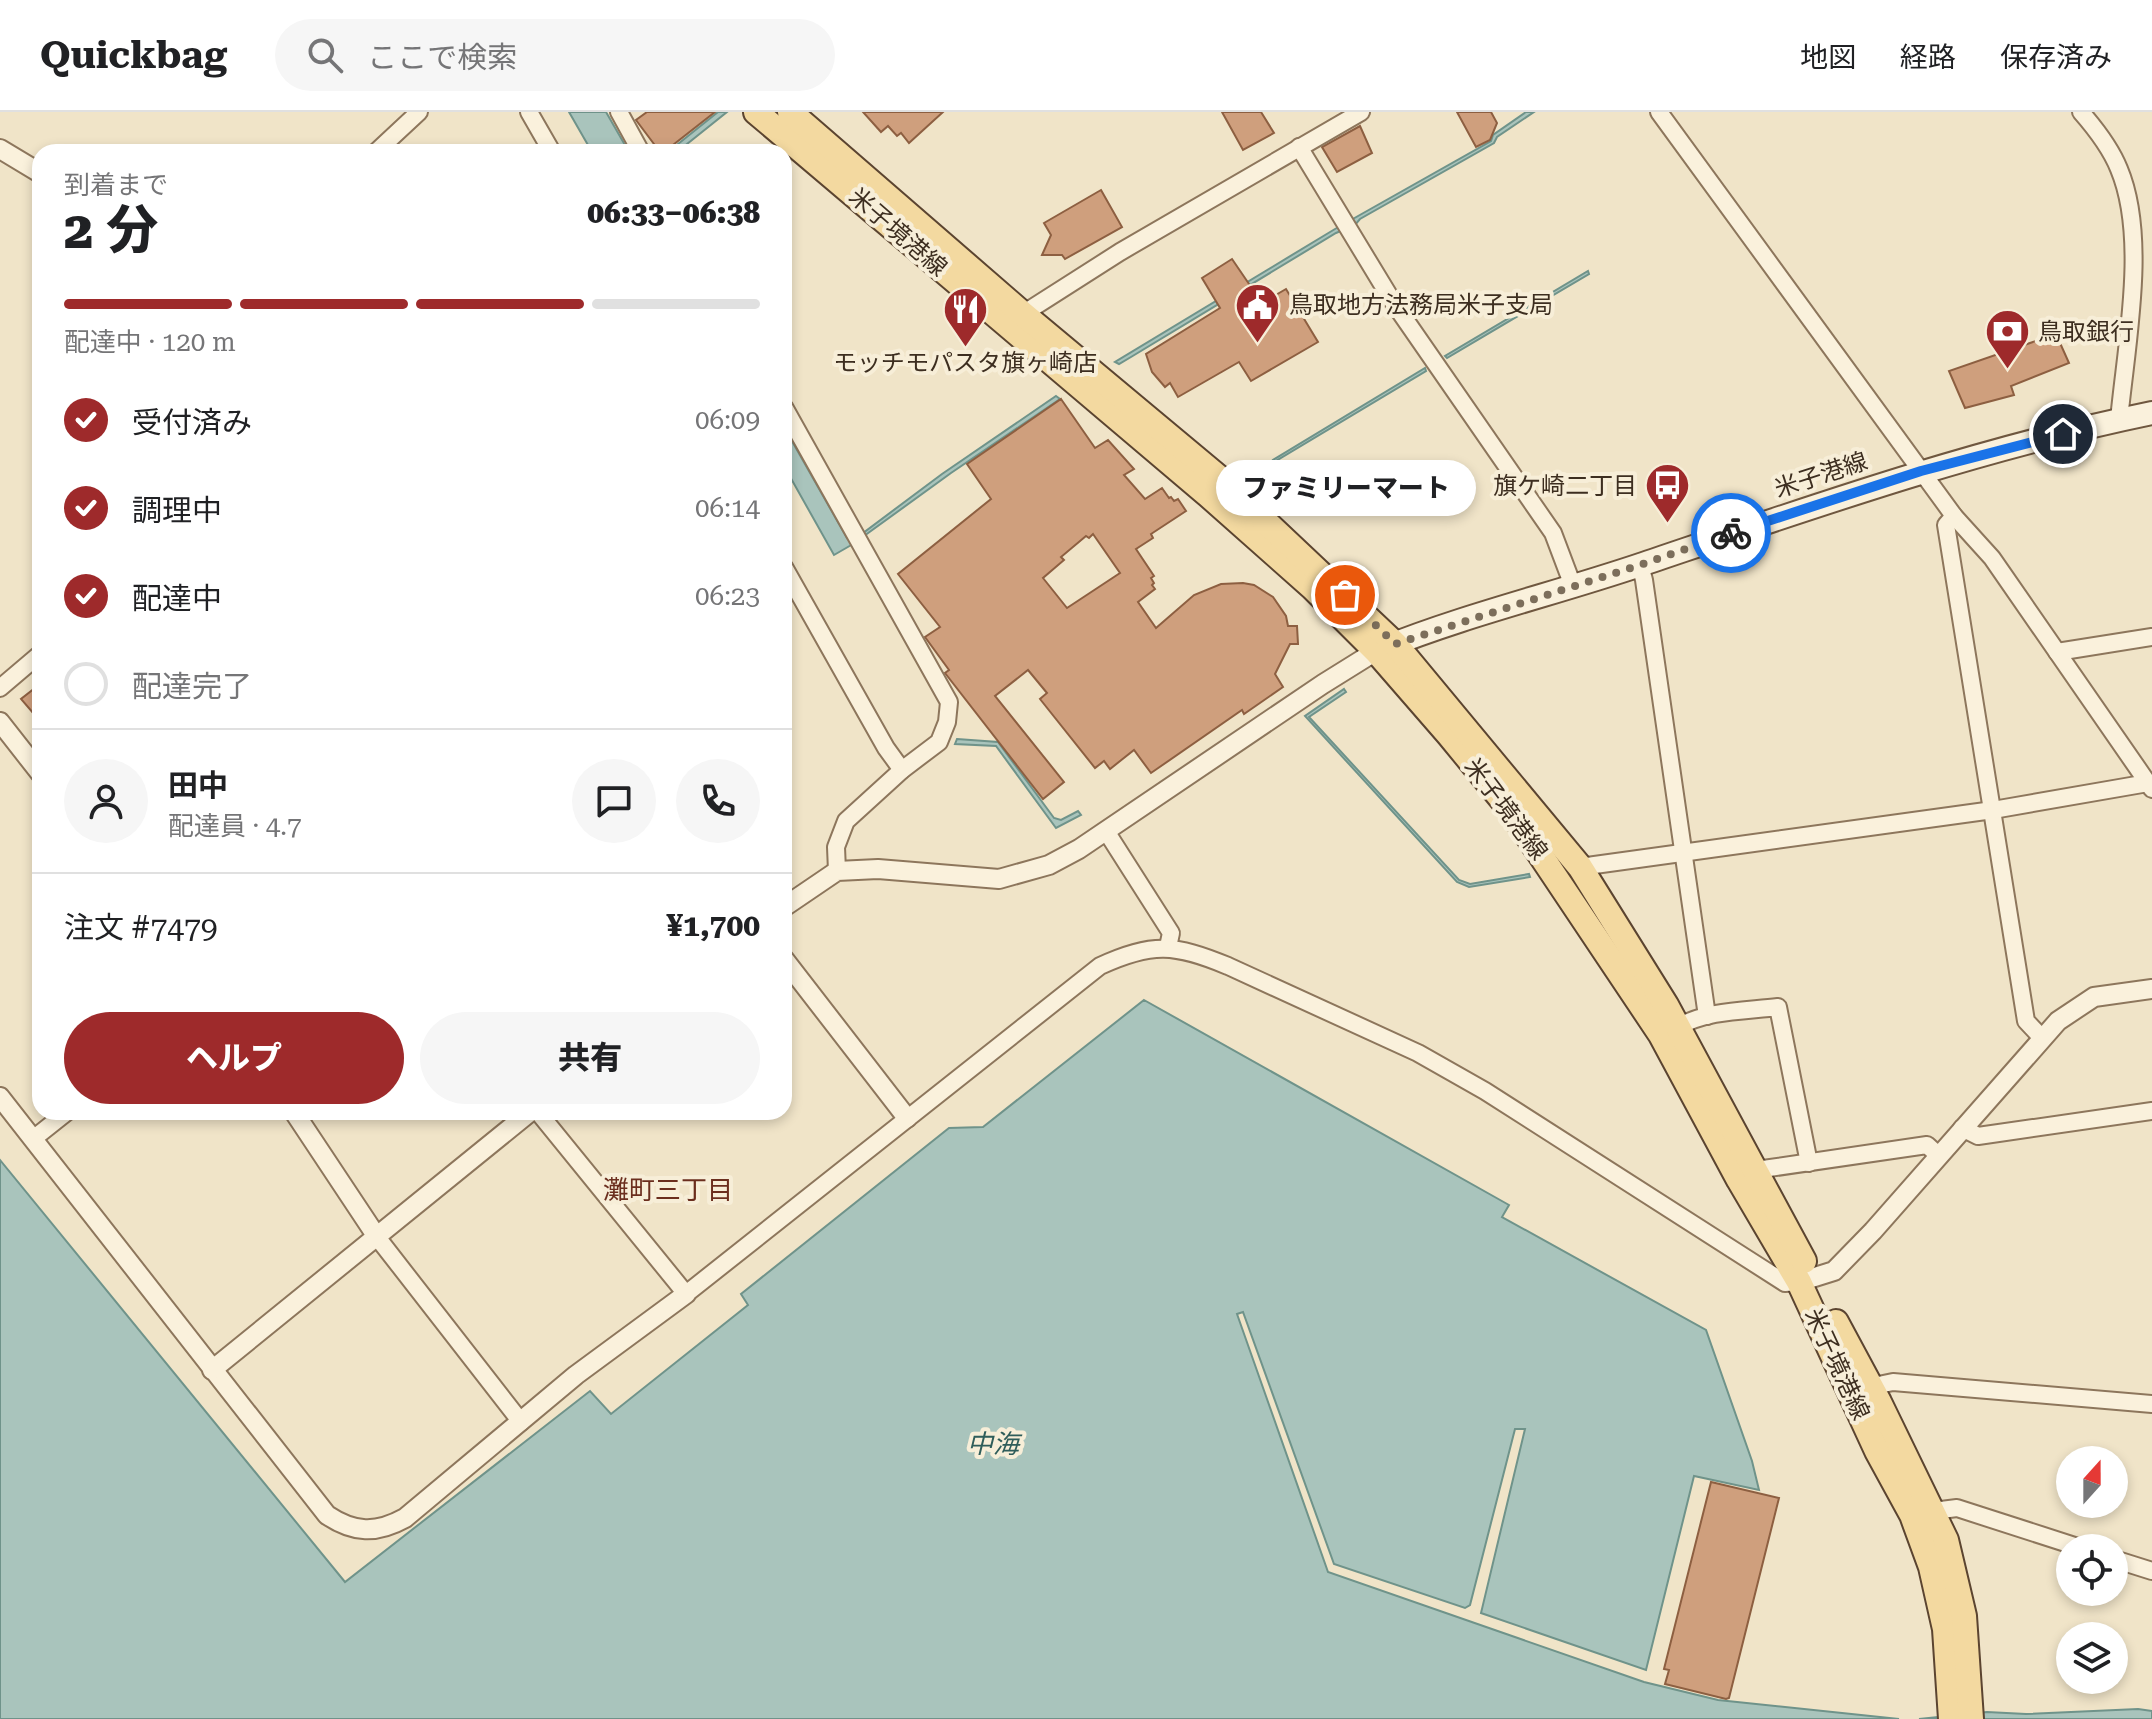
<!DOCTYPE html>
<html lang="ja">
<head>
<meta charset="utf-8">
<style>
  body { margin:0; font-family:"Roboto Serif","Noto Sans JP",serif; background:#f6f6f6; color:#202124; height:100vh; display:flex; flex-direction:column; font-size:30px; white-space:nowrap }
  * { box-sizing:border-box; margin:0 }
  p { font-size:26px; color:#757577 }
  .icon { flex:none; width:44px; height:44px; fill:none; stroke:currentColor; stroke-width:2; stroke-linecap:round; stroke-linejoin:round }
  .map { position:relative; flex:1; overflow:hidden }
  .details { position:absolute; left:32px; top:32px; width:760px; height:976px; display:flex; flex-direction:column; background:#fff; border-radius:24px; box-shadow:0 4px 12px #0003 }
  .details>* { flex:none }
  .needle { width:52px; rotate:21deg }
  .buttons { position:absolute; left:2056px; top:1334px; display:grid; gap:16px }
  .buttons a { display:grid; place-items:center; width:72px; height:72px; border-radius:50%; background:#fff; box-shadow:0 4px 12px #0003; font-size:40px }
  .pin { position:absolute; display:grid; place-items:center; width:68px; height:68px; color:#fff; margin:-34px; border:4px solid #fff; border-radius:50%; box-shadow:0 2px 8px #0007 }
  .courier { position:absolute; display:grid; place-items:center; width:80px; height:80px; margin:-40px; border:6px solid #1a73e8; border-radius:50%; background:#fff; color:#222; box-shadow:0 2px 10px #0007 }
  .bubble { position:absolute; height:56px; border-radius:28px; background:#fff; box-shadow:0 4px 12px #0003; font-size:26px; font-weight:800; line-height:56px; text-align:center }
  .headline em { font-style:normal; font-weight:800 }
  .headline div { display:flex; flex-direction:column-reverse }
  .headline { display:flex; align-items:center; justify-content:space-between; height:136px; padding:0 32px }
  h1 { font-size:52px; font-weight:800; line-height:60px }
  .bar { display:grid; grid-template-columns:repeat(4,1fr); gap:12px 8px; align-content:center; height:96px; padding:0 32px }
  .bar i { height:10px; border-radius:6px; background:#e0e0e0 }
  .bar .active { background:#9e2a2b }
  .bar p { grid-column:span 4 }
  .line { display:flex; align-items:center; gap:20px; padding:0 32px; border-top:2px solid #e0e0e0 }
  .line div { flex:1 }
  .round { display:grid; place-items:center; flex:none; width:84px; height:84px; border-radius:42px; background:#f6f6f6 }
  ol { padding:0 32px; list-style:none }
  li { display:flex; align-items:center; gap:24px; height:88px }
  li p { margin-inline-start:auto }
  li .icon { padding:8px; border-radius:50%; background:#9e2a2b; color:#fff; stroke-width:4 }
  li:last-child { color:#757577 }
  li i { width:44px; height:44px; border:4px solid #e0e0e0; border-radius:50% }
  .action { display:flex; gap:16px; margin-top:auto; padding:16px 32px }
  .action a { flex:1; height:92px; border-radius:48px; background:#9e2a2b; color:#fff; font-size:32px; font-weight:800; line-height:92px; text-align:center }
  .action a+a { background:#f6f6f6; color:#202124 }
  header { display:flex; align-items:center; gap:48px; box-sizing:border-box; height:112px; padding:0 40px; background:#fff; border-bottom:2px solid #e0e0e0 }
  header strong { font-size:38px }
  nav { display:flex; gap:44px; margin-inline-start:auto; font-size:28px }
  .search { width:560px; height:72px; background:#f6f6f6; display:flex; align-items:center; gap:20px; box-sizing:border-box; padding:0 28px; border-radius:44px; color:#757577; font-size:30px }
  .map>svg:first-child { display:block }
  .water { fill:#a9c4bc; stroke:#6f938a; stroke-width:2 }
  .building { fill:#cf9f7d; stroke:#8d5f41; stroke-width:2; fill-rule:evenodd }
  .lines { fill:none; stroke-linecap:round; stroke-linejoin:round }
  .minor-casing { stroke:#8d765c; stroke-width:20 }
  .tertiary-casing { stroke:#8d765c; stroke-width:22 }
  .secondary-casing { stroke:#6f573f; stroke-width:26 }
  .primary-casing { stroke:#5b4430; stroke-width:28 }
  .minor { stroke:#faf1dc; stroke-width:16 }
  .tertiary { stroke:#faf1dc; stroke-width:18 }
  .secondary { stroke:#faf1dc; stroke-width:22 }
  .primary { stroke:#f3d9a0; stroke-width:24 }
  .done { stroke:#7c6e5b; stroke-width:8; stroke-dasharray:0 14.4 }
  .route { stroke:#1a73e8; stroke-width:10 }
  .labels { text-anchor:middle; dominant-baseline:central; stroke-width:8; stroke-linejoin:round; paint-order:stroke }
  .street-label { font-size:24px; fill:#3d2e20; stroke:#f7eed8 }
  .poi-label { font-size:24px; fill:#3d2e20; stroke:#f7eed8; text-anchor:start }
  .neighbourhood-label { font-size:26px; fill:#6b2e1e; stroke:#f7eed8 }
  .water-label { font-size:26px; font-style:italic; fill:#2f5d5a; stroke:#f7eed8 }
</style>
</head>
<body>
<header>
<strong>Quickbag</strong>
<div class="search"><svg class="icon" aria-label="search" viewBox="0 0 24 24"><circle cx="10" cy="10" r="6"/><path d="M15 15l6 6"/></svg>ここで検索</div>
<nav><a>地図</a><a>経路</a><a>保存済み</a></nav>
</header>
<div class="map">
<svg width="2152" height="1607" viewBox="0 0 2152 1607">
  <rect width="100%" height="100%" fill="#f0e4c8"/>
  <g class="water">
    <polygon points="569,0 606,0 629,40 592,40"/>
    <polygon points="718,0 727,0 677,40 668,40"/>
    <polygon points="1526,0 1534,0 1497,25 1494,31 1360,107 1355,113 1336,121 1131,245 1119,252 1115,250 1335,117 1491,29 1493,23"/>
    <polygon points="1588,159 1589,162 1447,246 1445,244"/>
    <polygon points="1425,256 1426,259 1274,350 1273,348"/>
    <polygon points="1056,284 1060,287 951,361 853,432 834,443 784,354 784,316 790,326 794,324 797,329 793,331 847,426 863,421 942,362"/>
    <polygon points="1344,577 1346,580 1309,605 1459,768 1470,772 1529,762 1530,765 1469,775 1457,770 1305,604"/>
    <polygon points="957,627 998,630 1054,706 1061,708 1078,699 1081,703 1056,716 996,634 955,632"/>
    <polygon points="1144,888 1509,1093 1502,1105 1706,1218 1752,1349 1759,1378 1694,1364 1646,1558 1481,1501 1525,1317 1515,1317 1470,1493 1465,1496 1334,1452 1243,1200 1237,1202 1328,1460 1644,1570 1718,1588 1899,1607 0,1607 0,1048 345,1470 590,1279 611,1302 748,1193 741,1182 949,1016 983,1015"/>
    <polygon points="2138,1597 2152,1599 2152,1607 1919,1607 1987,1600 2026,1602"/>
  </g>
  <g class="building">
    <polygon points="647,0 715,0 664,40 660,40 636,8"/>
    <polygon points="863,0 943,0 909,31 901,21 897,24 888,14 881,20"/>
    <polygon points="1222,0 1261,0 1274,21 1243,38"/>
    <polygon points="1457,0 1491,0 1497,11 1490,28 1476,35"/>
    <polygon points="1360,14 1372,41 1337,60 1322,35"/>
    <polygon points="1101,78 1122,115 1065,147 1062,143 1042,143 1051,123 1044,111"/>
    <polygon points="1232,147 1262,191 1286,177 1318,230 1251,269 1239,250 1178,285 1170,271 1165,275 1152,260 1146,242 1220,196 1202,166"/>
    <polygon points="2056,222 2069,251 2011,274 2014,283 1965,296 1949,259"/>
    <path d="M1061,287l34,49 13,-8 26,29 -10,6 21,24 17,-11 7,10 2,-1 3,4 4,-2 8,12 -35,23 2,4 -17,11 18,27 -3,2 3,5 -2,2 3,4 -17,13 18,26 38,-33 27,-11 22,-1 11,2 19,12 13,19 2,10h9l1,18h-8l-15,30 8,13 -39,27 -2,-4 -91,63 -17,-23 -24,19 -6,-8 -9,7 -55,-69 7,-6 -19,-23 -33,26 69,86 -21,17 -98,-126 4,-3 -24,-33 15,-10 -42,-53 93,-75 -24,-35zM1093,422l27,39 -53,35 -24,-30 21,-18 -3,-3 25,-21 3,2z"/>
    <polygon points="40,572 40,609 21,587"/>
    <polygon points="1711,1370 1779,1386 1729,1586 1726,1587 1665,1572 1669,1558 1664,1557"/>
  </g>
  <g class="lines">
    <defs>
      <g id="minor">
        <polyline points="529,0 552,40"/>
        <polyline points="619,0 641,40"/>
        <polyline points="1659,0 1954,404 1992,446 2152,677"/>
        <path d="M2081,0c14,16 30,37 38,57 29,69 7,176 0,251"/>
        <polyline points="1299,35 1393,190 1553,421 1573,474"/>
        <polyline points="376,40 419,0"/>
        <polyline points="1015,207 1120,140 1361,0"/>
        <polyline points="784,295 949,590 947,610 939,630 902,658 846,709 836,735 837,759"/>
        <polyline points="1954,404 1946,413 2026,909 2042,926"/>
        <polyline points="1640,453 1644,468 1707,904"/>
        <polyline points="784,455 886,636 902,658"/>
        <polyline points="2057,540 2152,525"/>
        <polyline points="0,576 40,542"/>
        <polyline points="1106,719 1171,821 1168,835"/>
        <polyline points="1580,755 1993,698 2148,671"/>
        <path d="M1678,915c29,-17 67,-16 100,-20l31,156"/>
        <path d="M538,1000l148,182 414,-328c52,-24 75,-22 128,0l190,87 67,38 300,192 14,-1"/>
        <polyline points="1962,1016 1978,1024 2152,999"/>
        <polyline points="33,1027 67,1000"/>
        <polyline points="1756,1058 1927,1033 1938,1043"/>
        <polyline points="377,1125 521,1310"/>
        <polyline points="1864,1276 1893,1270 2152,1292"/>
        <polyline points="1925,1400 1957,1396 2081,1436"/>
        <polyline points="2114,1447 2152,1459"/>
      </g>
      <g id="tertiary">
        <polyline points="0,37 40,61"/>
        <polyline points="0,610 40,661"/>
        <polyline points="784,795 837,759 878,757 999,767 1049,753 1079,737 1323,572 1376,539"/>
        <polyline points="784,847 907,1006"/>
        <path d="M0,985l327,418c27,18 49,19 78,3l171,-143 110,-81"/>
        <polyline points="294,1000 377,1125"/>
        <polyline points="1799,1170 1834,1159 1873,1119 2058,909 2094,885 2152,877"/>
        <polyline points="212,1258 530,1000"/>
      </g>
      <path id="secondary" d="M1381,537c84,-34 173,-55 259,-84 169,-57 337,-116 512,-152"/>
      <g id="primary">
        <polyline points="756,0 1207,382 1313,476 1376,539 1449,623 1509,696 1661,923 1739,1068 1799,1170 1877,1339 1912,1403 1931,1455 1945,1517 1951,1607"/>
        <polyline points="790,0 1023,202 1217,364 1395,532 1580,755 1666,893 1804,1149"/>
        <polyline points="1836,1210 1879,1290 1946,1428 1964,1504 1971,1607"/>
      </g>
    </defs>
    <use href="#minor" class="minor-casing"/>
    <use href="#tertiary" class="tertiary-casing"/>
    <use href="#secondary" class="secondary-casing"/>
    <use href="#primary" class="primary-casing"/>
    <use href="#minor" class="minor"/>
    <use href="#tertiary" class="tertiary"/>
    <use href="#secondary" class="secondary"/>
    <use href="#primary" class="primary"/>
  </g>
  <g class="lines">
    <polyline class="done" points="1345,483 1395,532 1640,453 1731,421"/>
    <polyline class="route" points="1731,421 1921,359 2063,322"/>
  </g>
  <defs>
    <symbol id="civic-pin" viewBox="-11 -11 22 30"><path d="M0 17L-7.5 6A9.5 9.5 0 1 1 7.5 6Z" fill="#9e2a2b" stroke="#f7eed8"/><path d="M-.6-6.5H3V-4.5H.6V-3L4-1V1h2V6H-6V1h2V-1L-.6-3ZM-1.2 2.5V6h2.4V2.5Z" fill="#fff"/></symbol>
    <symbol id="restaurant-pin" viewBox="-11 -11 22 30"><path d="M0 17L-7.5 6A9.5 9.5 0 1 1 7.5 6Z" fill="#9e2a2b" stroke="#f7eed8"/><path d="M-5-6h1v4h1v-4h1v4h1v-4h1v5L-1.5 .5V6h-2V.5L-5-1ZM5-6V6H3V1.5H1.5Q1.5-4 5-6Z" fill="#fff"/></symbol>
    <symbol id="bank-pin" viewBox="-11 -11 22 30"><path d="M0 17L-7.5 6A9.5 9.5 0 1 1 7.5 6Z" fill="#9e2a2b" stroke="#f7eed8"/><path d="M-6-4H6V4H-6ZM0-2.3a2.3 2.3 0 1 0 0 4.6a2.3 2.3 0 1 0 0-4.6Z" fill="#fff"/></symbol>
    <symbol id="bus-pin" viewBox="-11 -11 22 30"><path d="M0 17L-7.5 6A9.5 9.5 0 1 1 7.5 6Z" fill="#9e2a2b" stroke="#f7eed8"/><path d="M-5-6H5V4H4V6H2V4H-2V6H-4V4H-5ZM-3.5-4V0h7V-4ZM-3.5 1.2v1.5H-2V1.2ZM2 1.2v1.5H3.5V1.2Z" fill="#fff"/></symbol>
  </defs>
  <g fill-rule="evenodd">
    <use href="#civic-pin" x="1232" y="168" width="51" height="69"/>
    <use href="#restaurant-pin" x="940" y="172" width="51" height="69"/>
    <use href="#bank-pin" x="1982" y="194" width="51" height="69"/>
    <use href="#bus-pin" x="1642" y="348" width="51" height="69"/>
  </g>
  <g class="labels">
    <g class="street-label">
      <text transform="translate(898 120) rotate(41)">米子境港線</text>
      <text transform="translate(1821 363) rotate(-18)">米子港線</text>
      <text transform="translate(1506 697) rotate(53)">米子境港線</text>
      <text transform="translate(1837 1252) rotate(65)">米子境港線</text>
    </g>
    <g class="poi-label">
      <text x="1289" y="193">鳥取地方法務局米子支局</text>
      <text x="2038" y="220">鳥取銀行</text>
      <text x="965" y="251" text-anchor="middle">モッチモパスタ旗ヶ崎店</text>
      <text x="1637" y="374" text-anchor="end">旗ケ崎二丁目</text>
    </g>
    <g class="neighbourhood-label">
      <text x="668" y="1078">灘町三丁目</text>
    </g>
    <g class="water-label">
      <text x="993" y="1332">中海</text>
    </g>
  </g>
</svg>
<div class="buttons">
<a><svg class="needle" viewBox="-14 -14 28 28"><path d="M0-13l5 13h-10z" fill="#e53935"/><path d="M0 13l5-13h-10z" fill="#757577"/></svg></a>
<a><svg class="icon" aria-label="locate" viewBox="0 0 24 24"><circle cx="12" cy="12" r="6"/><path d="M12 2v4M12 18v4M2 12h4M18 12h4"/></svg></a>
<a><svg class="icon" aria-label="layers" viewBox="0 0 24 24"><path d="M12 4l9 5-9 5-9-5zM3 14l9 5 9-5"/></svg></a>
</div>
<div class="pin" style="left:1345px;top:483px;background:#ea580c"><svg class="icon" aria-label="bag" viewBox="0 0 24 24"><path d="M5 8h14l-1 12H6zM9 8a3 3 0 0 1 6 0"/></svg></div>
<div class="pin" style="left:2063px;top:322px;background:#1f2937"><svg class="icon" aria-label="home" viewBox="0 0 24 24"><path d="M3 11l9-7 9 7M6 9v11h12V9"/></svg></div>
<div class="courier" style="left:1731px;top:421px"><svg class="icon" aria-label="bike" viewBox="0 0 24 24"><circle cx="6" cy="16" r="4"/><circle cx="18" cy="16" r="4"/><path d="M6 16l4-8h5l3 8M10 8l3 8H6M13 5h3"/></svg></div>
<div class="bubble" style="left:1216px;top:348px;width:260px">ファミリーマート</div>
<section class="details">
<div class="headline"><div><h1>2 分</h1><p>到着まで</p></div><em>06:33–06:38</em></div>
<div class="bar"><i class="active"></i><i class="active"></i><i class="active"></i><i></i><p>配達中 · 120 m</p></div>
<ol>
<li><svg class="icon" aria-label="check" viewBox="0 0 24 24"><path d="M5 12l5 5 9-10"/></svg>受付済み<p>06:09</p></li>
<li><svg class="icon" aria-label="check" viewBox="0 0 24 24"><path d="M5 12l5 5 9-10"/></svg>調理中<p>06:14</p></li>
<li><svg class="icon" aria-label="check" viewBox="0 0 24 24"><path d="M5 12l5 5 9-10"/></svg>配達中<p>06:23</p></li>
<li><i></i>配達完了</li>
</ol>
<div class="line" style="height:144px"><a class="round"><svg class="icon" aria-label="person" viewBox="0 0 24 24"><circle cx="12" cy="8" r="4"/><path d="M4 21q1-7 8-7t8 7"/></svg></a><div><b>田中</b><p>配達員 · 4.7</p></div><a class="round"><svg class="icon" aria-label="chat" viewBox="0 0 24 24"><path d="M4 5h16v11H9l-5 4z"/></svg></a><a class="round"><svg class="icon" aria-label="phone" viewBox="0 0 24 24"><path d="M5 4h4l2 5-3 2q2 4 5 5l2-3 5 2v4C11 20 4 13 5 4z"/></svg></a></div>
<div class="line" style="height:104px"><div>注文 #7479</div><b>¥1,700</b></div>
<div class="action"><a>ヘルプ</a><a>共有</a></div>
</section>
</div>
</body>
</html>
